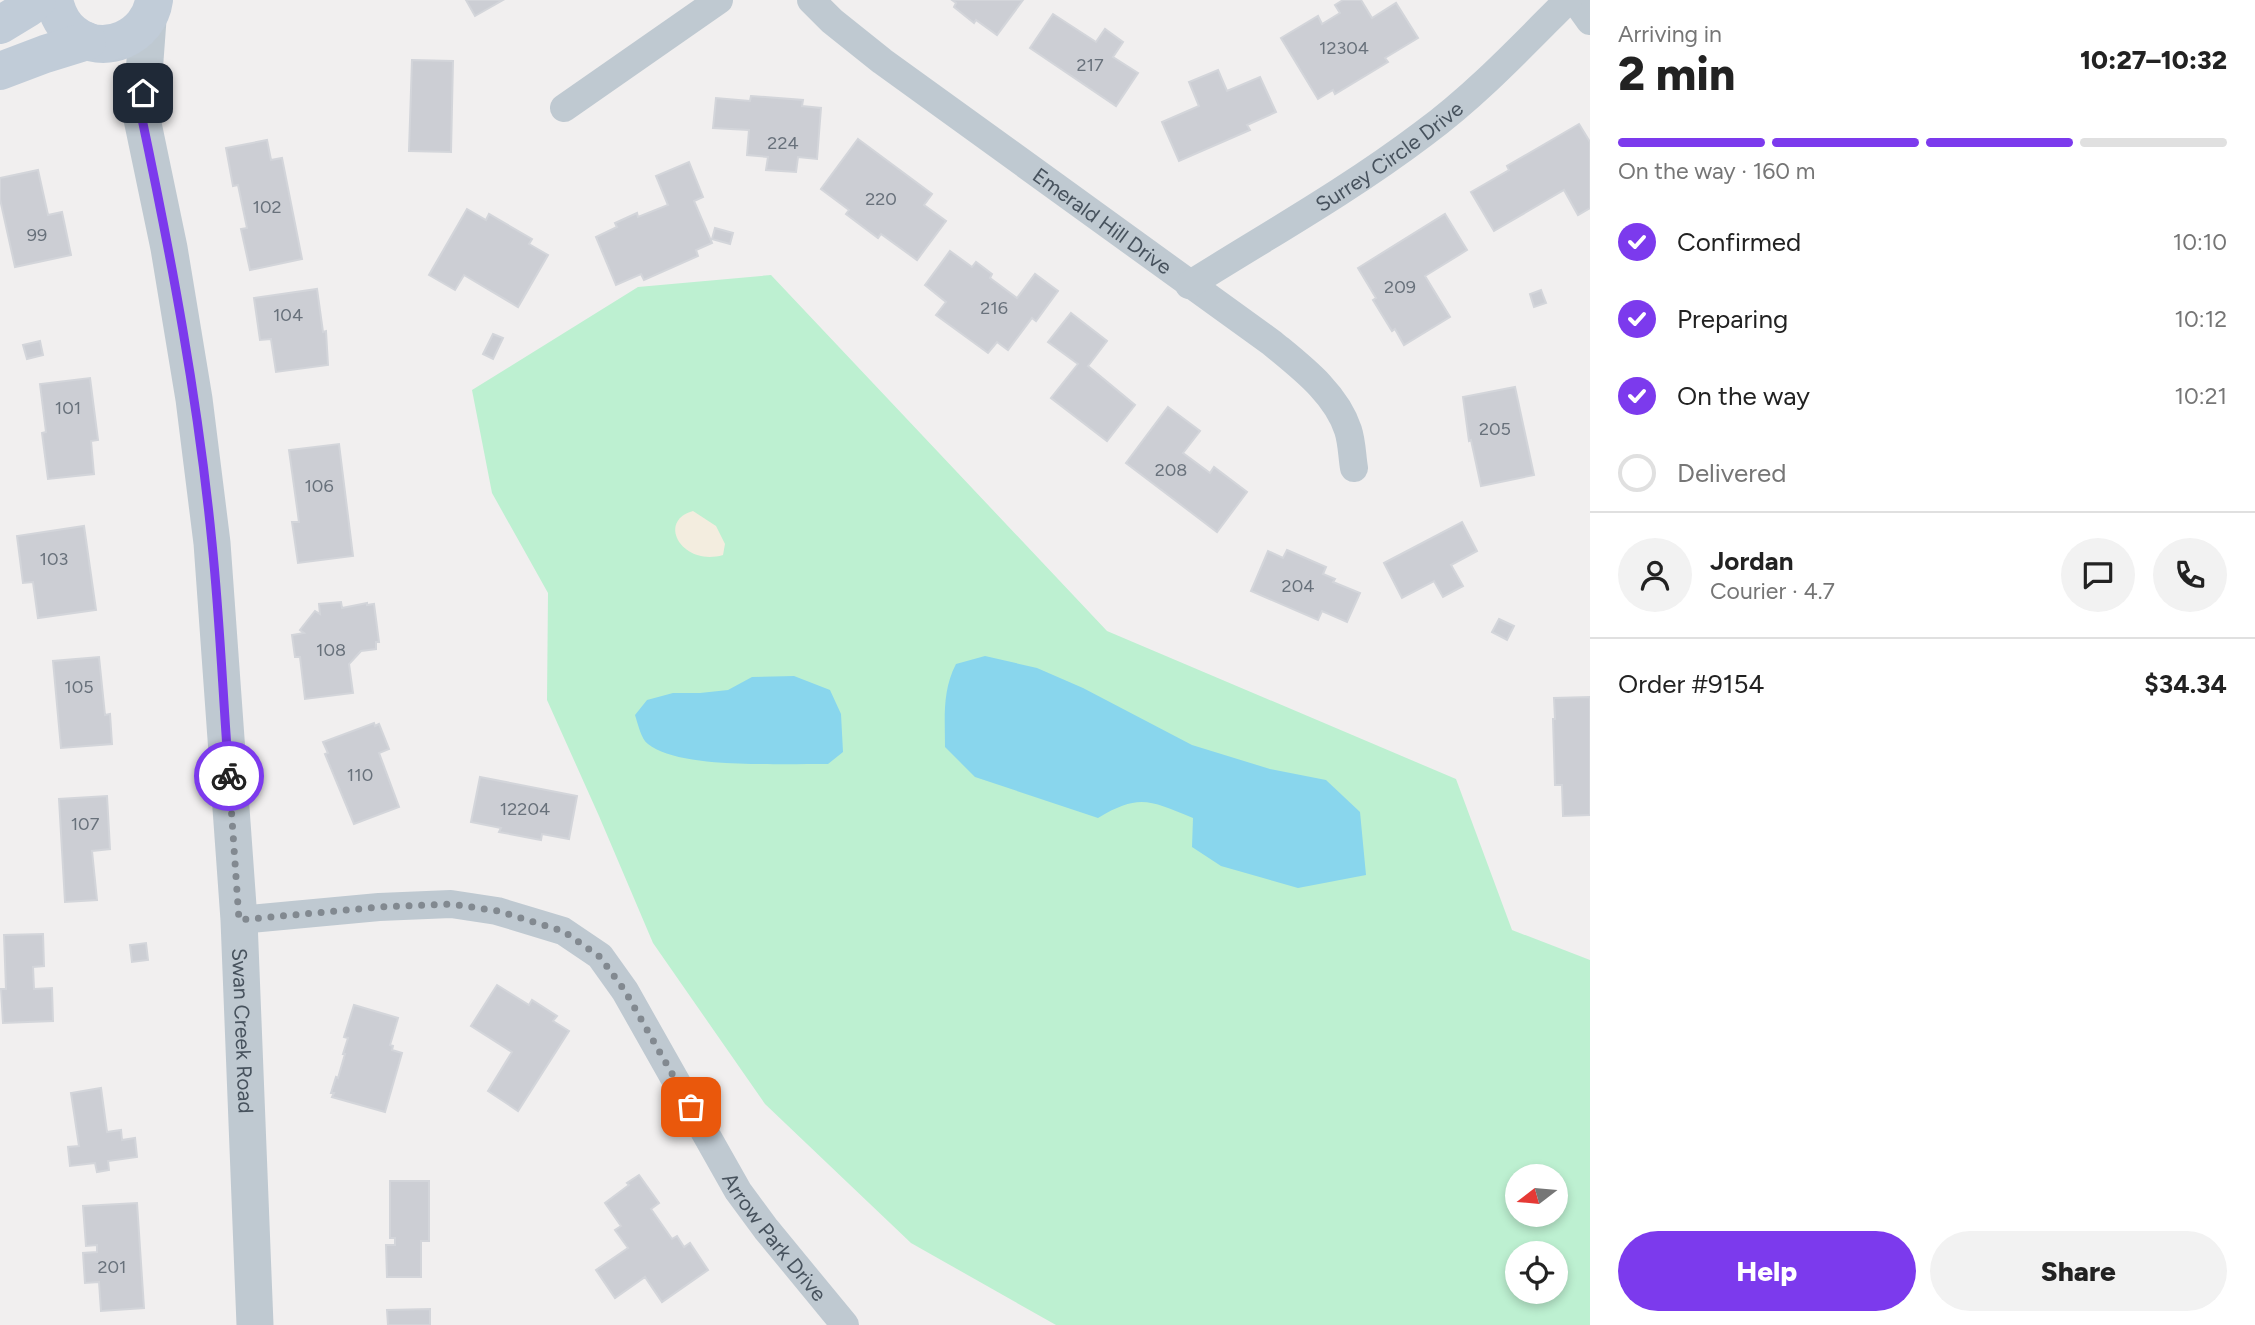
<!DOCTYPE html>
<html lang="en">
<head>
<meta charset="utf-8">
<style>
  body { margin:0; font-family:Figtree,sans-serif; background:#f2f2f2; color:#222; height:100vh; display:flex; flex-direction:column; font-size:26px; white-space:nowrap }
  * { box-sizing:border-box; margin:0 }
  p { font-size:23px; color:#767676 }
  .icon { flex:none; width:38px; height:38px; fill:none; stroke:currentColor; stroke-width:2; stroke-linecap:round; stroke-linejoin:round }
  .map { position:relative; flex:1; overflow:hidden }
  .panel { display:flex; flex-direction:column; background:#fff; width:665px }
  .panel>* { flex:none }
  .needle { width:46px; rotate:254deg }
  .fabs { position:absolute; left:1505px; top:1164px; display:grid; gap:14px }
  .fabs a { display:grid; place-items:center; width:63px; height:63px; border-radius:50%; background:#fff; box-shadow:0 4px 10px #0003; font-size:35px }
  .pin { position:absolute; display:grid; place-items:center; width:60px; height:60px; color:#fff; margin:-30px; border-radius:14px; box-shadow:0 4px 10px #0006 }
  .courier { position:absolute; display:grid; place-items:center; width:70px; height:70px; margin:-35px; border:5px solid #7c3aed; border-radius:50%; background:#fff; color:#222; box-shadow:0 2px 9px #0007 }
  .overview em { font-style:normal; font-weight:800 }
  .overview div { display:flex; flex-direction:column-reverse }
  .overview { display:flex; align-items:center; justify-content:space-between; height:119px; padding:0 28px }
  h1 { font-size:46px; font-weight:800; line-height:52px }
  .bar { display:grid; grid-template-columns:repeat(4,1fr); gap:10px 7px; align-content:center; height:84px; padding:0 28px }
  .bar i { height:9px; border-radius:5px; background:#e0e0e0 }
  .bar .active { background:#7c3aed }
  .bar p { grid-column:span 4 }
  .line { display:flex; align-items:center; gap:18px; padding:0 28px; border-top:2px solid #e0e0e0 }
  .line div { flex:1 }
  .round { display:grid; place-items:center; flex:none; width:74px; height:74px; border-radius:37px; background:#f2f2f2 }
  ol { padding:0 28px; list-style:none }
  li { display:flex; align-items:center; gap:21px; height:77px }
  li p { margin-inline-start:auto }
  li .icon { padding:7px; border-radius:50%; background:#7c3aed; color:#fff; stroke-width:4 }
  li:last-child { color:#767676 }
  li i { width:38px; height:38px; border:4px solid #e0e0e0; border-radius:50% }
  .button { display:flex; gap:14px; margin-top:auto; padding:14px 28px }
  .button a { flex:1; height:80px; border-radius:42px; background:#7c3aed; color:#fff; font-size:28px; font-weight:800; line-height:80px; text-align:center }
  .button a+a { background:#f2f2f2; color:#222 }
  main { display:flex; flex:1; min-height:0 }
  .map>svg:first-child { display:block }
  .green { fill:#bdf0d1; fill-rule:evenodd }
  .sand { fill:#f3eddf }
  .water { fill:#89d6ed }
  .building { fill:#ccced4; stroke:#d3d5da; stroke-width:2 }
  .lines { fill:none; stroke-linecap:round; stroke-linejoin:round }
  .minor { stroke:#bfc9d1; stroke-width:28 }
  .tertiary { stroke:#bfc9d1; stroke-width:37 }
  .secondary { stroke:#c1ccd8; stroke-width:38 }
  .done { stroke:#828990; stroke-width:7; stroke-dasharray:0 12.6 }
  .route { stroke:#7c3aed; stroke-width:9 }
  .labels { text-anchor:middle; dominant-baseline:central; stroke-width:5; stroke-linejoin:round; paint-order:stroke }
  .number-label { font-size:18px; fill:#68717b }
  .street-label { font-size:21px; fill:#47525d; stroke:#fff }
</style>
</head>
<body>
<main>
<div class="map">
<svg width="1590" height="1325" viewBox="0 0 1590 1325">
  <rect width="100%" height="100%" fill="#f1efef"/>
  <path class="green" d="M771,275l336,356 349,148 56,151 78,30v365h-534l-145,-82 -146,-139 -112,-161 -54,-127 -52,-116 1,-107 -56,-100 -20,-103 166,-103zM1517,1176h39v38h-39zM1517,1253h39v39h-39z"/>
  <path class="sand" d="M693,511l23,15 9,18 -2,11c-41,12 -67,-34 -30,-44z"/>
  <g class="water">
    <path d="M985,656l52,12 46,20 109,57 78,24 56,11 34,32 6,63 -68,13 -77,-22 -29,-19 1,-29c-43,-17 -53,-25 -95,0l-123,-41 -30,-30c0,-29 -3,-56 11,-83z"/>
    <path d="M794,676l36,14 11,24 2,38 -15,12c-44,-1 -148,6 -180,-20 -7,-5 -10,-20 -13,-29l12,-15 26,-7h27l28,-3 24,-13z"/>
  </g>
  <g class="building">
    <polygon points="466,0 503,0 475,16"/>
    <polygon points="952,0 1023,0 997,35 976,20 974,23 954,7 956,3"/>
    <polygon points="1343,0 1361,0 1372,18 1396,3 1418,38 1385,58 1388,62 1335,94 1333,90 1318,99 1281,38 1318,16 1322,24 1340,13 1335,5"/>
    <polygon points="1053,14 1096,42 1105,29 1123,42 1113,57 1138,73 1116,106 1030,48"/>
    <polygon points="412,60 453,61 451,152 409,151"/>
    <polygon points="1218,70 1227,91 1260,77 1276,112 1247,125 1250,130 1179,161 1162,122 1199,106 1189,82"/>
    <polygon points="751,96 803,100 802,106 821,108 817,159 798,157 796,172 766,170 768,157 747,155 749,130 713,128 716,98 750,101"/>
    <polygon points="1579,124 1590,142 1590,208 1578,215 1564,190 1494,231 1471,192 1509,170 1507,166"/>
    <polygon points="858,139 932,194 924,205 946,221 917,260 881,234 878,238 846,214 849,210 821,189"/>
    <polygon points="267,140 271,160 282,158 302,259 250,270 241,229 247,228 238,185 233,186 226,148"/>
    <polygon points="689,162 703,197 694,201 712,243 696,250 698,256 644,280 641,274 616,285 596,237 617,227 615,223 637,213 638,217 668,205 656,176"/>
    <polygon points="38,170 48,215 62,212 71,255 15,267 0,199 0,178"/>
    <polygon points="467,209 486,220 489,214 532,239 529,244 548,255 518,307 464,275 455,290 429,275"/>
    <polygon points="1445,214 1467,250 1425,276 1450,317 1404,345 1395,329 1392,331 1373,300 1376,298 1358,268"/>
    <polygon points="715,228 733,233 730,244 712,239"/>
    <polygon points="950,251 972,267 976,262 992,274 990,278 1017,298 1035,274 1058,291 1036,321 1032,318 1008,350 997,342 988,353 936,315 946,302 925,285"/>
    <polygon points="317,289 323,332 326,331 328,365 276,372 271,339 260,340 254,298"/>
    <polygon points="1541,290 1546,303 1534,307 1530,294"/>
    <polygon points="1071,313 1107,341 1088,366 1135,405 1107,441 1051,398 1078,364 1048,342"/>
    <polygon points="493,334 503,338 493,359 483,354"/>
    <polygon points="40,341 43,355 27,359 23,345"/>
    <polygon points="90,378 98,440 91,441 94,474 48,479 42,433 46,432 40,384"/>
    <polygon points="1515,387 1534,475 1481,486 1471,440 1469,441 1463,397"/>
    <polygon points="1168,407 1200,431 1183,453 1210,473 1214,467 1247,492 1217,532 1126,463"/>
    <polygon points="339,444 353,556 298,563 292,522 299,522 289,450"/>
    <polygon points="1462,522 1477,551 1451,565 1463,586 1443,597 1434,581 1402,598 1384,563"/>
    <polygon points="84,526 96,610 38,618 33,582 23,583 17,536"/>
    <polygon points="1287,550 1326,567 1323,574 1335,579 1333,582 1360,593 1347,622 1322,611 1318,620 1251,591 1268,551 1283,558"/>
    <polygon points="341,602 342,608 367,603 367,605 374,604 379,642 376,642 376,649 361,651 349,664 353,693 305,699 300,657 295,657 292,635 304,633 300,630 315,611 320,614 319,604"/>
    <polygon points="1499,619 1514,626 1507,640 1492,632"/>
    <polygon points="99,657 105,715 110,714 112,744 61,748 53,661"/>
    <polygon points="1590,697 1590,815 1563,816 1562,785 1555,785 1553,719 1555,719 1554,698"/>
    <polygon points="374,723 375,726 379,724 389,749 379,753 399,807 354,824 325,754 328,753 323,742"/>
    <polygon points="480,777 577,796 569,839 542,834 541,840 499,832 501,828 471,822"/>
    <polygon points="107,796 110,849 92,851 97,900 65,902 59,799"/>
    <polygon points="43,934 44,966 33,967 34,989 52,988 53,1021 3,1023 1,989 6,989 4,935"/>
    <polygon points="146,943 148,960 132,962 130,945"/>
    <polygon points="497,985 529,1005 532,1000 557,1016 553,1021 569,1031 518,1111 488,1091 512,1052 471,1026"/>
    <polygon points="354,1005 398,1018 390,1045 393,1046 392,1050 402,1053 385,1112 332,1097 334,1093 331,1093 336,1077 338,1078 345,1054 343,1054 348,1038 344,1037"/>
    <polygon points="101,1088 107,1132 121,1130 122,1140 135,1138 137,1157 108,1161 109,1170 97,1172 95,1163 70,1166 68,1147 79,1146 71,1093"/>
    <polygon points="639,1175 659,1203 651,1209 672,1239 677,1236 684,1247 690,1243 708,1270 662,1302 645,1277 615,1298 596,1270 628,1248 615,1230 621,1226 605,1203 629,1185 627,1183"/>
    <polygon points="390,1181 429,1181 429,1241 421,1241 421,1277 387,1277 386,1245 395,1245 395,1238 390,1238"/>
    <polygon points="137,1203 144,1308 101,1311 99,1282 85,1283 83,1253 97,1252 97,1245 86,1246 83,1206"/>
    <polygon points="430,1309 430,1325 388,1325 387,1310"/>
  </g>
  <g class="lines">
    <g class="minor">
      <path id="s1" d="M811,0l21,21 50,40 390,282c29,24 64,50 76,87 4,12 4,26 6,38"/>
      <polyline points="1575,0 1590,21"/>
      <polyline points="564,108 719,0"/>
      <path id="s2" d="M1189,285c78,-49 160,-95 234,-151 53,-39 98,-87 145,-134"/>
      <path id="s3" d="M239,920l140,-13 72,-3 46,7 66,20 37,25 25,35 113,200 28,38 79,96"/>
    </g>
    <path class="tertiary" id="s4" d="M148,20l-7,94 28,134 25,151 18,144 27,377 16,405"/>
    <g class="secondary">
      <path d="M54,0c3,13 8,25 19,33 30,25 76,4 81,-33"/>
      <polyline points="0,25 28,8 37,0"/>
      <polyline points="0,71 45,54 87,41"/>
    </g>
  </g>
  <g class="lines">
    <polyline class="done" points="229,776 239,920 379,907 451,904 498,911 563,931 600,957 625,991 691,1107"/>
    <path class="route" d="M143,93l-2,21c30,142 57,285 71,429 8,78 11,156 17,233"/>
  </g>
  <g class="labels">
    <g class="number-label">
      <text x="1344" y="48">12304</text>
      <text x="1090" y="65">217</text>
      <text x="783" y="143">224</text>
      <text x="881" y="199">220</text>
      <text x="267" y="207">102</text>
      <text x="37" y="235">99</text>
      <text x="1400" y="287">209</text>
      <text x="994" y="308">216</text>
      <text x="288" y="315">104</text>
      <text x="68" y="408">101</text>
      <text x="1495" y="429">205</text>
      <text x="1171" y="470">208</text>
      <text x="319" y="486">106</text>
      <text x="54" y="559">103</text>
      <text x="1298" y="586">204</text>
      <text x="331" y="650">108</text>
      <text x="79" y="687">105</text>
      <text x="360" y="775">110</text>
      <text x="525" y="809">12204</text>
      <text x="85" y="824">107</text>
      <text x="112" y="1267">201</text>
    </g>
    <g class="street-label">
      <text stroke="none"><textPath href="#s2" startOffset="238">Surrey Circle Drive</textPath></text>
      <text stroke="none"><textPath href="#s1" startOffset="366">Emerald Hill Drive</textPath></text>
      <text stroke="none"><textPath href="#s4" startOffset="1018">Swan Creek Road</textPath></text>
      <text stroke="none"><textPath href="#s3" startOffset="704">Arrow Park Drive</textPath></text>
    </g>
  </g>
</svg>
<div class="fabs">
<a><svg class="needle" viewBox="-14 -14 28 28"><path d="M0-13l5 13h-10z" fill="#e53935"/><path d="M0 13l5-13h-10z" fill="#767676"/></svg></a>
<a><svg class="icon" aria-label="locate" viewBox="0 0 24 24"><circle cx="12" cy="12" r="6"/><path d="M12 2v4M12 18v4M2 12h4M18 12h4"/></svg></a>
</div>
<div class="pin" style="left:691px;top:1107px;background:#ea580c"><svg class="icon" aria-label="bag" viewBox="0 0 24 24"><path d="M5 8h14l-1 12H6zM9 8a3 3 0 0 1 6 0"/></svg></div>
<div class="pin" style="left:143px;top:93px;background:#1f2937"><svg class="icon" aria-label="home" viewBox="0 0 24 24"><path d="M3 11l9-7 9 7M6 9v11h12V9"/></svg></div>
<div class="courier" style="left:229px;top:776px"><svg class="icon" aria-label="bike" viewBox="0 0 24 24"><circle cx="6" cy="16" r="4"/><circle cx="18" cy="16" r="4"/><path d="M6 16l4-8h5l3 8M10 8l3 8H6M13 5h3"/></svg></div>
</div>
<section class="panel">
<div class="overview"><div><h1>2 min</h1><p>Arriving in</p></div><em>10:27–10:32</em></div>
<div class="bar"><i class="active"></i><i class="active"></i><i class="active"></i><i></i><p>On the way · 160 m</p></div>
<ol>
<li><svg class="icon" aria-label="check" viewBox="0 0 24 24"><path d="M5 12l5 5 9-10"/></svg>Confirmed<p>10:10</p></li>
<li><svg class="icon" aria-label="check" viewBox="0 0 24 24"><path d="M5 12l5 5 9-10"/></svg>Preparing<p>10:12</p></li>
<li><svg class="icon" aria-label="check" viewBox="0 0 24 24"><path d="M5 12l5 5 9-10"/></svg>On the way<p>10:21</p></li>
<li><i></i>Delivered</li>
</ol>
<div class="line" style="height:126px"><a class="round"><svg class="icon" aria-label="person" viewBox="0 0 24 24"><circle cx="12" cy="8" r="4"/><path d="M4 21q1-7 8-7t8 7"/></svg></a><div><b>Jordan</b><p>Courier · 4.7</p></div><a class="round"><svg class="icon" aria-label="chat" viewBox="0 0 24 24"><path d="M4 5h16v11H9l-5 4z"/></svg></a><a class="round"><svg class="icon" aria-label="phone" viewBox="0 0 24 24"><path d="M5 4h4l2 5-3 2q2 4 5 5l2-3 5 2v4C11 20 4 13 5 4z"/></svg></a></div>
<div class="line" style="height:91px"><div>Order #9154</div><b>$34.34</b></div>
<div class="button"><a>Help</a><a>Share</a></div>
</section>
</main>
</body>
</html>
